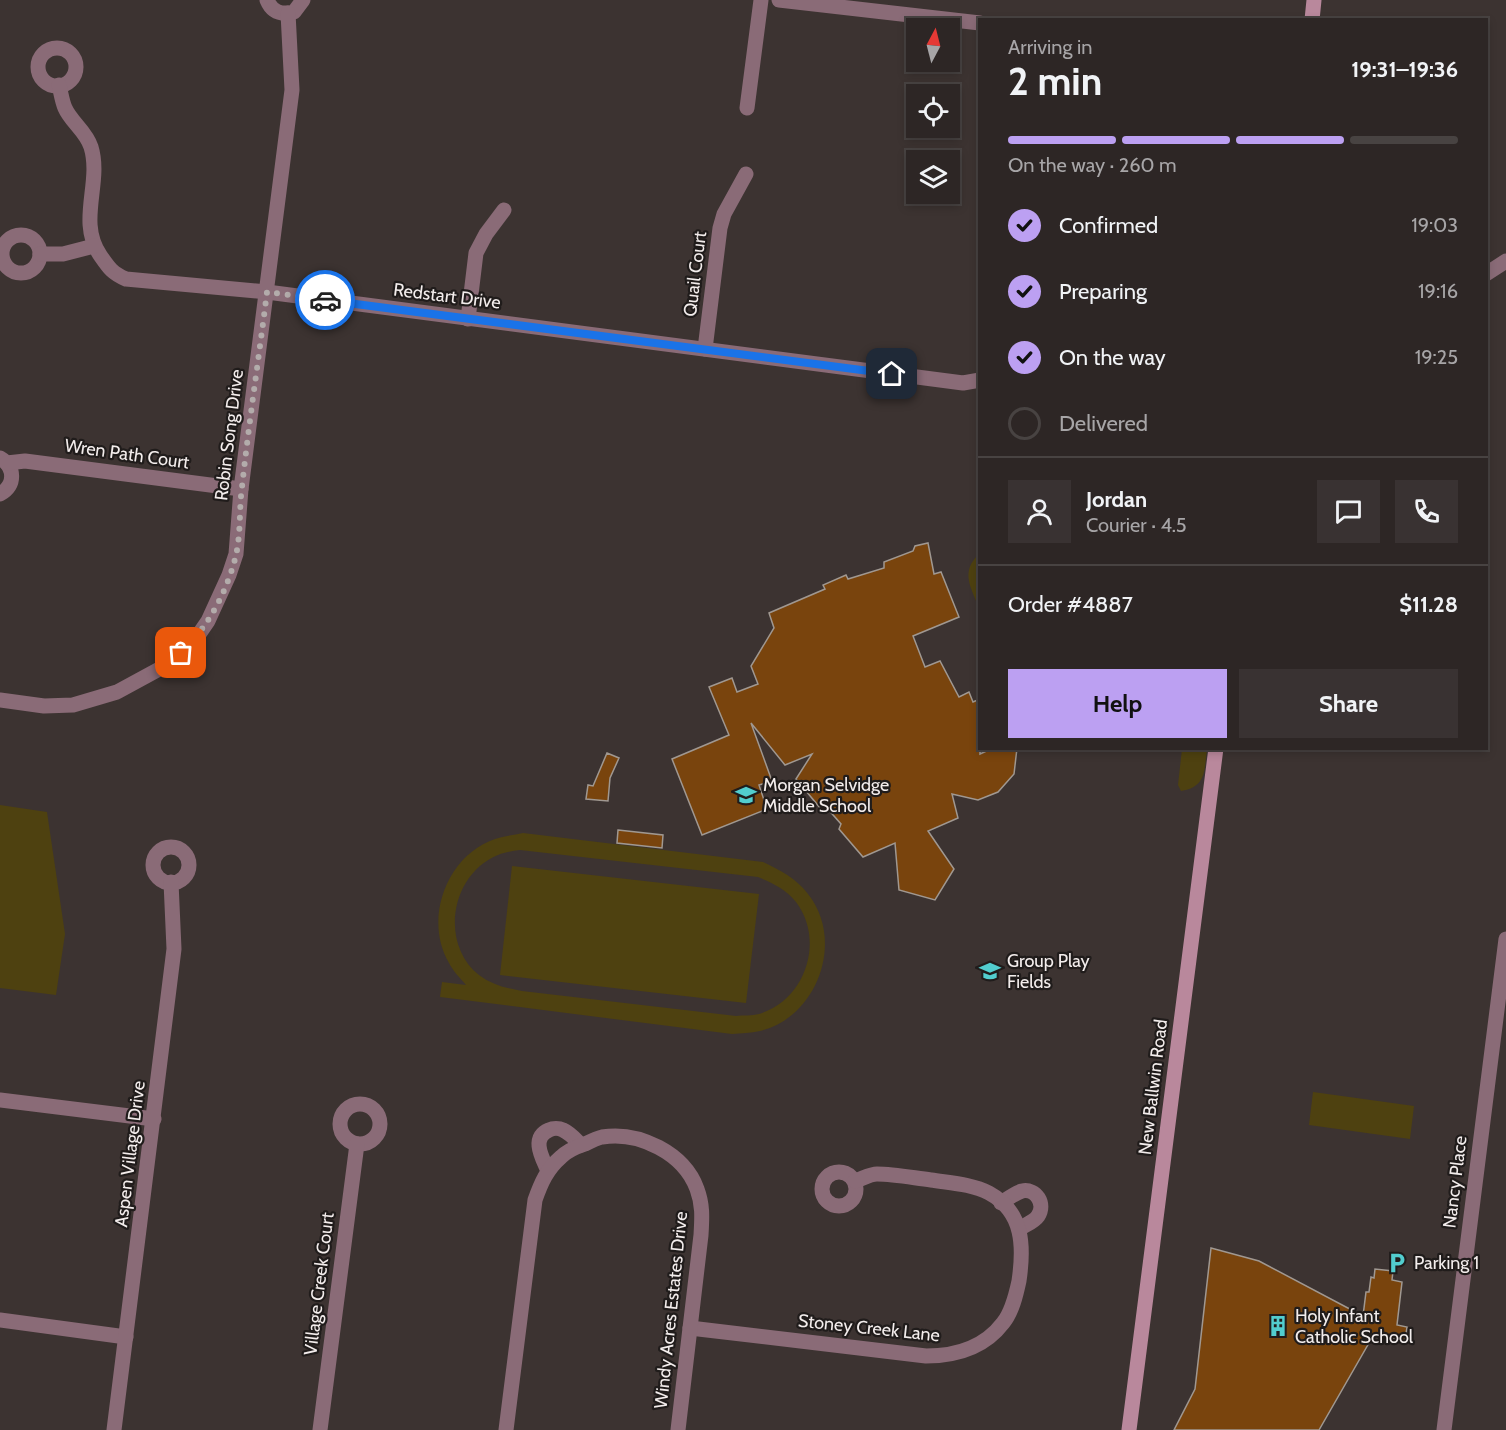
<!DOCTYPE html>
<html lang="en">
<head>
<meta charset="utf-8">
<style>
  body { margin:0; font-family:Cabin,sans-serif; background:#393232; color:#f1f3f6; height:100vh; display:flex; flex-direction:column; font-size:22px; white-space:nowrap }
  * { box-sizing:border-box; margin:0 }
  p { font-size:20px; color:#a7a5a7 }
  .icon { flex:none; width:33px; height:33px; fill:none; stroke:currentColor; stroke-width:2; stroke-linecap:round; stroke-linejoin:round }
  .map { position:relative; flex:1; overflow:hidden }
  .panel { position:absolute; left:978px; top:18px; width:510px; height:732px; display:flex; flex-direction:column; background:#2d2625; border-radius:0px; box-shadow:0 3px 9px #0003,0 0 0 2px #484342 }
  .panel>* { flex:none }
  .needle { width:39px; rotate:7deg }
  .buttons { position:absolute; left:906px; top:18px; display:grid; gap:12px }
  .buttons a { display:grid; place-items:center; width:54px; height:54px; border-radius:0px; background:#2d2625; box-shadow:0 3px 9px #0003,0 0 0 2px #484342; font-size:30px }
  .pin { position:absolute; display:grid; place-items:center; width:51px; height:51px; color:#fff; margin:-26px; border-radius:12px; box-shadow:0 3px 9px #0006 }
  .courier { position:absolute; display:grid; place-items:center; width:60px; height:60px; margin:-30px; border:4px solid #1a73e8; border-radius:50%; background:#fff; color:#222; box-shadow:0 2px 8px #0007 }
  .overview em { font-style:normal; font-weight:700 }
  .overview div { display:flex; flex-direction:column-reverse }
  .overview { display:flex; align-items:center; justify-content:space-between; height:102px; padding:0 30px }
  h1 { font-size:39px; font-weight:700; line-height:45px }
  .bar { display:grid; grid-template-columns:repeat(4,1fr); gap:9px 6px; align-content:center; height:72px; padding:0 30px }
  .bar i { height:8px; border-radius:4px; background:#484342 }
  .bar .selected { background:#bca0f2 }
  .bar p { grid-column:span 4 }
  .line { display:flex; align-items:center; gap:15px; padding:0 30px; border-top:2px solid #484342 }
  .line div { flex:1 }
  .round { display:grid; place-items:center; flex:none; width:63px; height:63px; border-radius:0px; background:#393232 }
  ol { padding:0 30px; list-style:none }
  li { display:flex; align-items:center; gap:18px; height:66px }
  li p { margin-inline-start:auto }
  li .icon { padding:6px; border-radius:50%; background:#bca0f2; color:#111; stroke-width:4 }
  li:last-child { color:#a7a5a7 }
  li i { width:33px; height:33px; border:3px solid #484342; border-radius:50% }
  .cta { display:flex; gap:12px; margin-top:auto; padding:12px 30px }
  .cta a { flex:1; height:69px; border-radius:0px; background:#bca0f2; color:#111; font-size:24px; font-weight:700; line-height:69px; text-align:center }
  .cta a+a { background:#393232; color:#f1f3f6 }
  .map>svg:first-child { display:block }
  .green { fill:#4e4110; fill-rule:evenodd }
  .building { fill:#79440d; stroke:#a09891; stroke-width:1.5 }
  .lines { fill:none; stroke-linecap:round; stroke-linejoin:round }
  .street { stroke:#8a6b77; stroke-width:15 }
  .secondary { stroke:#b9889c; stroke-width:15 }
  .done { stroke:#b3acab; stroke-width:6; stroke-dasharray:0 10.8 }
  .route { stroke:#1a73e8; stroke-width:8 }
  .labels { text-anchor:middle; dominant-baseline:central; stroke-width:4.5; stroke-linejoin:round; paint-order:stroke }
  .street-label { font-size:18px; fill:#f3edec; stroke:#201c1b }
  .poi-label { font-size:18px; fill:#f3edec; stroke:#201c1b; text-anchor:start }
</style>
</head>
<body>
<div class="map">
<svg width="1506" height="1430" viewBox="0 0 1506 1430">
  <rect width="100%" height="100%" fill="#3c3331"/>
  <g class="green">
    <path d="M979,554v54c-8,-21 -19,-36 0,-54z"/>
    <path d="M1182,749h25c-3,21 0,38 -26,42l-3,-6z"/>
    <polygon points="0,805 47,812 65,934 56,995 0,988"/>
    <path d="M523,833l240,29c17,8 33,16 45,32 37,46 10,123 -48,137 -9,2 -19,2 -28,3l-292,-37 2,-15 24,3c-6,-7 -13,-14 -17,-22 -26,-44 -2,-108 46,-124 9,-3 19,-4 28,-6zM520,850l238,27c14,6 28,12 38,25 29,38 10,98 -37,112 -7,2 -16,1 -23,2l-214,-25c-16,-3 -30,-6 -43,-16 -40,-32 -28,-101 19,-120 7,-3 15,-4 22,-5z"/>
    <polygon points="512,866 759,894 746,1003 500,975"/>
    <polygon points="1313,1092 1414,1106 1410,1139 1309,1125"/>
  </g>
  <g class="building">
    <polygon points="928,543 934,574 941,572 959,617 913,636 925,667 940,661 959,697 969,692 973,702 980,699 980,754 993,748 1017,748 1014,774 998,792 978,800 952,794 958,818 928,831 954,869 935,900 899,890 895,843 863,857 839,829 841,824 826,807 821,809 796,779 812,754 785,765 751,723 772,781 759,785 767,809 702,835 672,759 729,735 709,687 732,678 737,692 758,684 751,666 774,628 769,613 825,589 823,585 846,575 848,579 884,568 884,562 913,551 915,546"/>
    <polygon points="607,753 619,758 610,778 608,801 586,799 588,785 593,786"/>
    <polygon points="618,830 663,835 662,848 617,843"/>
    <polygon points="1211,1248 1259,1261 1363,1316 1366,1292 1369,1292 1371,1277 1374,1278 1375,1269 1393,1271 1392,1280 1402,1282 1397,1325 1407,1327 1405,1340 1373,1336 1319,1430 1174,1430 1195,1389"/>
  </g>
  <g class="lines">
    <g class="street">
      <path d="M267,0c5,12 14,15 27,12l9,-12"/>
      <polyline points="779,0 980,23"/>
      <circle cx="57" cy="67" r="19"/>
      <path d="M59,85c2,8 3,16 6,23 6,14 21,23 26,39 11,36 -14,74 9,108 9,13 12,18 26,24l141,13 696,91 17,-3"/>
      <polyline points="747,108 761,0"/>
      <circle cx="21" cy="254" r="19"/>
      <polyline points="40,254 63,254 94,246"/>
      <polyline points="1486,274 1506,261"/>
      <polyline points="468,319 476,253 486,234 504,210"/>
      <polyline points="705,349 720,228 724,214 746,174"/>
      <path d="M0,458c15,9 16,27 0,36"/>
      <polyline points="7,463 25,461 241,489"/>
      <polyline points="0,700 44,706 73,705 117,692 163,667 181,653 197,637 208,621 229,575 236,554 241,489 292,90 288,13"/>
      <circle cx="171" cy="865" r="18"/>
      <polyline points="0,1100 154,1119"/>
      <circle cx="360" cy="1124" r="20"/>
      <path d="M548,1171c-5,-12 -18,-33 1,-41 4,-2 10,-2 14,0 7,3 13,10 18,15"/>
      <circle cx="839" cy="1189" r="17"/>
      <path d="M1001,1203c6,-4 14,-10 21,-12 14,-3 24,13 16,25 -4,6 -13,9 -19,13"/>
      <polyline points="0,1320 126,1337"/>
      <path d="M690,1328l236,28c29,0 58,-8 77,-33 9,-11 13,-28 16,-42 5,-34 5,-69 -30,-88 -17,-9 -39,-10 -58,-13 -17,-2 -37,-6 -54,-6 -7,0 -15,5 -22,7"/>
      <polyline points="114,1430 174,949 171,882"/>
      <polyline points="320,1430 357,1144"/>
      <path d="M506,1430l29,-230c6,-17 12,-31 26,-43 7,-7 15,-10 24,-13 6,-3 12,-6 17,-7 37,-6 82,16 95,52 6,16 5,29 4,46l-23,195"/>
      <polyline points="1444,1430 1506,939"/>
    </g>
    <g class="secondary">
      <polyline points="1312,20 1314,0"/>
      <polyline points="1129,1430 1216,748"/>
    </g>
  </g>
  <g class="lines">
    <path class="done" d="M181,653c27,-26 46,-61 55,-98 5,-22 3,-46 6,-68 7,-65 17,-130 25,-195l58,8"/>
    <polyline class="route" points="325,300 892,374"/>
  </g>
  <defs>
    <symbol id="school-bare" viewBox="-9 -9 18 18"><path d="M0-5L7-2L0 1L-7-2ZM-4 1L0 2.5L4 1V4Q0 6-4 4Z" fill="#52cdce" stroke="#201c1b" stroke-width="2.5" paint-order="stroke"/></symbol>
    <symbol id="parking-bare" viewBox="-9 -9 18 18"><path d="M-3.5-5.5H1a3.5 3.5 0 0 1 0 7H-1V5.5H-3.5ZM-1-3.4V-.6H.8a1.4 1.4 0 0 0 0-2.8Z" fill="#52cdce" stroke="#201c1b" stroke-width="2.5" paint-order="stroke"/></symbol>
    <symbol id="building-bare" viewBox="-9 -9 18 18"><path d="M-4-6H4V6H1V3H-1V6H-4ZM-2.5-4.3h1.7v1.8h-1.7ZM.8-4.3h1.7v1.8H.8ZM-2.5-1h1.7V.8h-1.7ZM.8-1h1.7V.8H.8Z" fill="#52cdce" stroke="#201c1b" stroke-width="2.5" paint-order="stroke"/></symbol>
  </defs>
  <g fill-rule="evenodd">
    <use href="#school-bare" x="731" y="780" width="30" height="30"/>
    <use href="#school-bare" x="975" y="956" width="30" height="30"/>
    <use href="#parking-bare" x="1382" y="1248" width="30" height="30"/>
    <use href="#building-bare" x="1263" y="1311" width="30" height="30"/>
  </g>
  <g class="labels">
    <g class="street-label">
      <text transform="translate(695 274) rotate(-83)">Quail Court</text>
      <text transform="translate(447 296) rotate(7)">Redstart Drive</text>
      <text transform="translate(229 435) rotate(-83)">Robin Song Drive</text>
      <text transform="translate(127 454) rotate(8)">Wren Path Court</text>
      <text transform="translate(1153 1087) rotate(-83)">New Ballwin Road</text>
      <text transform="translate(130 1154) rotate(-83)">Aspen Village Drive</text>
      <text transform="translate(1455 1182) rotate(-83)">Nancy Place</text>
      <text transform="translate(319 1284) rotate(-83)">Village Creek Court</text>
      <text transform="translate(671 1310) rotate(-84)">Windy Acres Estates Drive</text>
      <text transform="translate(869 1328) rotate(6)">Stoney Creek Lane</text>
    </g>
    <g class="poi-label">
      <text x="763" y="785">Morgan Selvidge<tspan x="763" dy="21">Middle School</tspan></text>
      <text x="1007" y="961">Group Play<tspan x="1007" dy="21">Fields</tspan></text>
      <text x="1414" y="1263">Parking 1</text>
      <text x="1295" y="1316">Holy Infant<tspan x="1295" dy="21">Catholic School</tspan></text>
    </g>
  </g>
</svg>
<div class="buttons">
<a><svg class="needle" viewBox="-14 -14 28 28"><path d="M0-13l5 13h-10z" fill="#e53935"/><path d="M0 13l5-13h-10z" fill="#a7a5a7"/></svg></a>
<a><svg class="icon" aria-label="locate" viewBox="0 0 24 24"><circle cx="12" cy="12" r="6"/><path d="M12 2v4M12 18v4M2 12h4M18 12h4"/></svg></a>
<a><svg class="icon" aria-label="layers" viewBox="0 0 24 24"><path d="M12 4l9 5-9 5-9-5zM3 14l9 5 9-5"/></svg></a>
</div>
<div class="pin" style="left:181px;top:653px;background:#ea580c"><svg class="icon" aria-label="bag" viewBox="0 0 24 24"><path d="M5 8h14l-1 12H6zM9 8a3 3 0 0 1 6 0"/></svg></div>
<div class="pin" style="left:892px;top:374px;background:#1f2937"><svg class="icon" aria-label="home" viewBox="0 0 24 24"><path d="M3 11l9-7 9 7M6 9v11h12V9"/></svg></div>
<div class="courier" style="left:325px;top:300px"><svg class="icon" aria-label="car" viewBox="0 0 24 24"><path d="M5 17H2v-5l4-1 3-4h7l3 4 3 1v5h-3M9 17h6M6 11h13"/><circle cx="7" cy="17" r="2"/><circle cx="17" cy="17" r="2"/></svg></div>
<section class="panel">
<div class="overview"><div><h1>2 min</h1><p>Arriving in</p></div><em>19:31–19:36</em></div>
<div class="bar"><i class="selected"></i><i class="selected"></i><i class="selected"></i><i></i><p>On the way · 260 m</p></div>
<ol>
<li><svg class="icon" aria-label="check" viewBox="0 0 24 24"><path d="M5 12l5 5 9-10"/></svg>Confirmed<p>19:03</p></li>
<li><svg class="icon" aria-label="check" viewBox="0 0 24 24"><path d="M5 12l5 5 9-10"/></svg>Preparing<p>19:16</p></li>
<li><svg class="icon" aria-label="check" viewBox="0 0 24 24"><path d="M5 12l5 5 9-10"/></svg>On the way<p>19:25</p></li>
<li><i></i>Delivered</li>
</ol>
<div class="line" style="height:108px"><a class="round"><svg class="icon" aria-label="person" viewBox="0 0 24 24"><circle cx="12" cy="8" r="4"/><path d="M4 21q1-7 8-7t8 7"/></svg></a><div><b>Jordan</b><p>Courier · 4.5</p></div><a class="round"><svg class="icon" aria-label="chat" viewBox="0 0 24 24"><path d="M4 5h16v11H9l-5 4z"/></svg></a><a class="round"><svg class="icon" aria-label="phone" viewBox="0 0 24 24"><path d="M5 4h4l2 5-3 2q2 4 5 5l2-3 5 2v4C11 20 4 13 5 4z"/></svg></a></div>
<div class="line" style="height:78px"><div>Order #4887</div><b>$11.28</b></div>
<div class="cta"><a>Help</a><a>Share</a></div>
</section>
</div>
</body>
</html>
